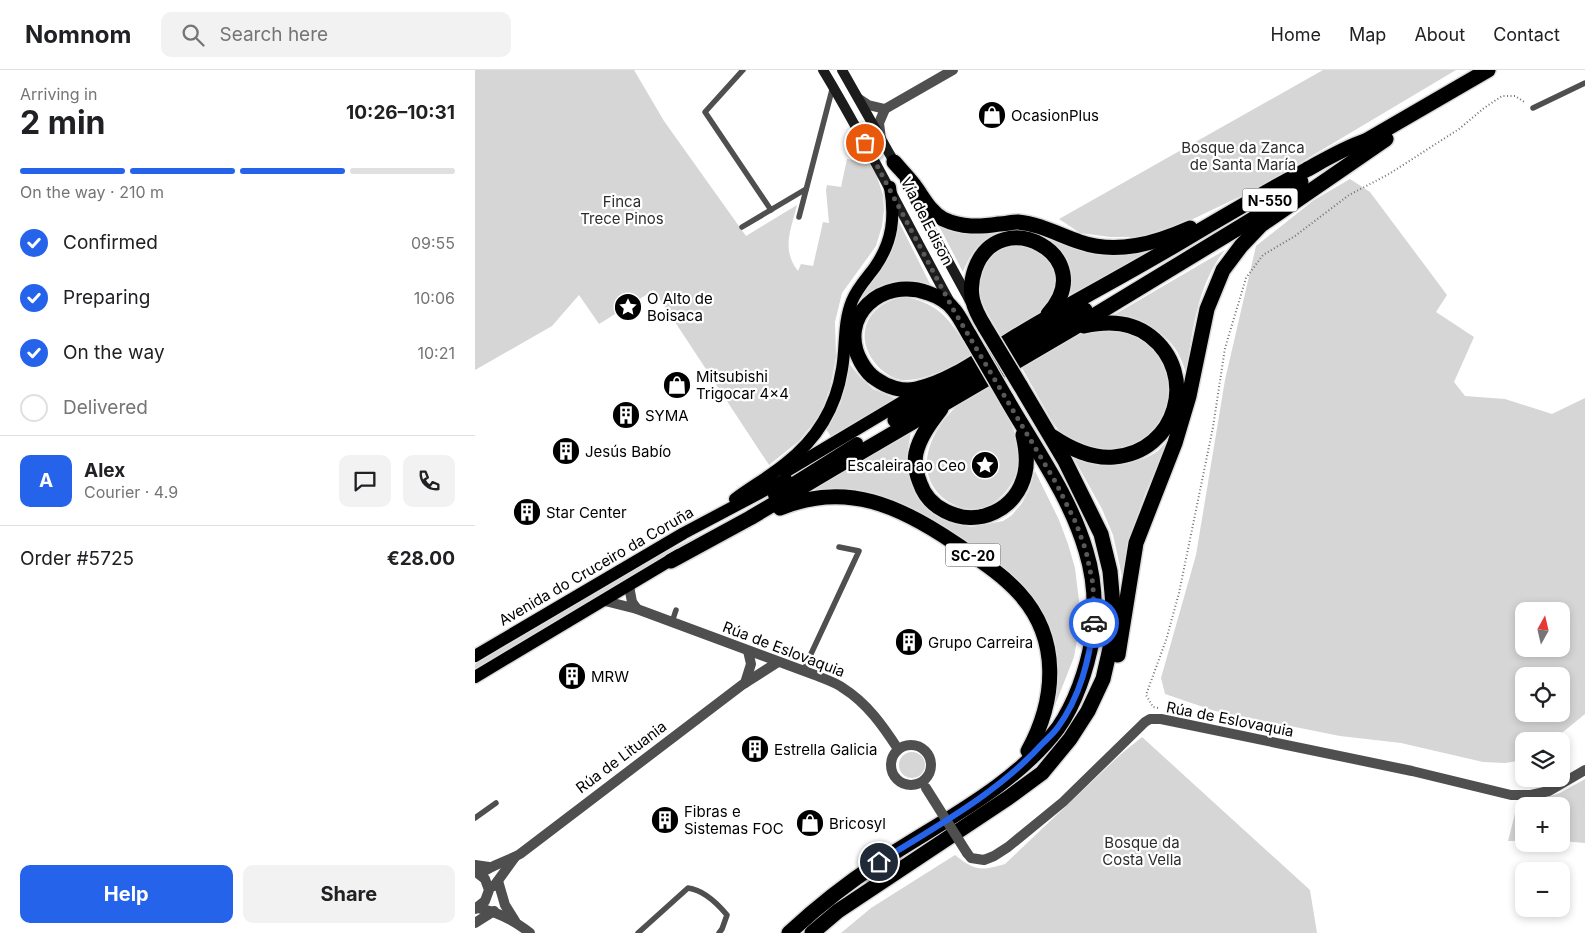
<!DOCTYPE html>
<html lang="en">
<head>
<meta charset="utf-8">
<style>
  body { margin:0; font-family:Inter,sans-serif; background:#f2f2f2; color:#202124; height:100vh; display:flex; flex-direction:column; font-size:19px; white-space:nowrap }
  * { box-sizing:border-box; margin:0 }
  p { font-size:16px; color:#757577 }
  .icon { flex:none; width:28px; height:28px; fill:none; stroke:currentColor; stroke-width:2; stroke-linecap:round; stroke-linejoin:round }
  .map { position:relative; flex:1; overflow:hidden }
  .sheet { display:flex; flex-direction:column; background:#fff; width:475px }
  .sheet>* { flex:none }
  .needle { width:32px; rotate:8deg }
  .controls { position:absolute; left:1040px; top:532px; display:grid; gap:10px }
  .controls a { display:grid; place-items:center; width:55px; height:55px; border-radius:10px; background:#fff; box-shadow:0 2px 8px #0003; font-size:25px }
  .pin { position:absolute; display:grid; place-items:center; width:42px; height:42px; color:#fff; margin:-21px; border:2px solid #fff; border-radius:50%; box-shadow:0 1px 5px #0007 }
  .courier { position:absolute; display:grid; place-items:center; width:50px; height:50px; margin:-25px; border:4px solid #2563eb; border-radius:50%; background:#fff; color:#222; box-shadow:0 1px 6px #0007 }
  .head em { font-style:normal; font-weight:700 }
  .head div { display:flex; flex-direction:column-reverse }
  .head { display:flex; align-items:center; justify-content:space-between; height:85px; padding:0 20px }
  h1 { font-size:32px; font-weight:700; line-height:38px }
  .bar { display:grid; grid-template-columns:repeat(4,1fr); gap:8px 5px; align-content:center; height:60px; padding:0 20px }
  .bar i { height:6px; border-radius:4px; background:#e0e0e0 }
  .bar .selected { background:#2563eb }
  .bar p { grid-column:span 4 }
  .line { display:flex; align-items:center; gap:12px; padding:0 20px; border-top:1px solid #e0e0e0 }
  .line div { flex:1 }
  .round { display:grid; place-items:center; flex:none; width:52px; height:52px; border-radius:10px; background:#f2f2f2 }
  ol { padding:0 20px; list-style:none }
  li { display:flex; align-items:center; gap:15px; height:55px }
  li p { margin-inline-start:auto }
  li .icon { padding:5px; border-radius:50%; background:#2563eb; color:#fff; stroke-width:4 }
  li:last-child { color:#757577 }
  li i { width:28px; height:28px; border:2px solid #e0e0e0; border-radius:50% }
  .primary-button { display:flex; gap:10px; margin-top:auto; padding:10px 20px }
  .primary-button a { flex:1; height:58px; border-radius:10px; background:#2563eb; color:#fff; font-size:20px; font-weight:700; line-height:58px; text-align:center }
  .primary-button a+a { background:#f2f2f2; color:#202124 }
  header { display:flex; align-items:center; gap:30px; box-sizing:border-box; height:70px; padding:0 25px; background:#fff; border-bottom:1px solid #e0e0e0 }
  header strong { font-size:24px }
  nav { display:flex; gap:28px; margin-inline-start:auto; font-size:18px }
  .search { width:350px; height:45px; background:#f2f2f2; display:flex; align-items:center; gap:12px; box-sizing:border-box; padding:0 18px; border-radius:10px; color:#757577; font-size:19px }
  main { display:flex; flex:1; min-height:0 }
  .map>svg:first-child { display:block }
  .green { fill:#d6d6d6; fill-rule:evenodd }
  .lines { fill:none; stroke-linecap:round; stroke-linejoin:round }
  .primary-casing { stroke:#dbdbdb; stroke-width:15 }
  .highway-casing { stroke:#dbdbdb; stroke-width:18 }
  .path { stroke:#717171; stroke-width:2; stroke-dasharray:1 2.5; stroke-linecap:butt }
  .lane { stroke:#4f4f4f; stroke-width:5.5 }
  .street { stroke:#4f4f4f; stroke-width:10 }
  .secondary { stroke:#1c1c1c; stroke-width:10 }
  .primary { stroke:#000; stroke-width:12 }
  .highway { stroke:#000; stroke-width:15 }
  .highway-bridge-casing { stroke:#dbdbdb; stroke-width:18; stroke-linecap:butt }
  .street-bridge { stroke:#4f4f4f; stroke-width:10 }
  .highway-bridge { stroke:#000; stroke-width:15 }
  .done { stroke:#595959; stroke-width:5; stroke-dasharray:0 9 }
  .route { stroke:#2563eb; stroke-width:6 }
  .labels { text-anchor:middle; dominant-baseline:central; stroke-width:4.5; stroke-linejoin:round; paint-order:stroke }
  .shield { fill:#fff; stroke:#4c4c4c; stroke-width:1 }
  .shield-label { font-size:14px; font-weight:bold; fill:#000 }
  .poi-label { font-size:15px; fill:#000; stroke:#fff; text-anchor:start }
  .park-label { font-size:15px; fill:#2d2d2d; stroke:#fff }
  .street-label { font-size:15px; fill:#000; stroke:#fff }
</style>
</head>
<body>
<header>
<strong>Nomnom</strong>
<div class="search"><svg class="icon" aria-label="search" viewBox="0 0 24 24"><circle cx="10" cy="10" r="6"/><path d="M15 15l6 6"/></svg>Search here</div>
<nav><a>Home</a><a>Map</a><a>About</a><a>Contact</a></nav>
</header>
<main>
<section class="sheet">
<div class="head"><div><h1>2 min</h1><p>Arriving in</p></div><em>10:26–10:31</em></div>
<div class="bar"><i class="selected"></i><i class="selected"></i><i class="selected"></i><i></i><p>On the way · 210 m</p></div>
<ol>
<li><svg class="icon" aria-label="check" viewBox="0 0 24 24"><path d="M5 12l5 5 9-10"/></svg>Confirmed<p>09:55</p></li>
<li><svg class="icon" aria-label="check" viewBox="0 0 24 24"><path d="M5 12l5 5 9-10"/></svg>Preparing<p>10:06</p></li>
<li><svg class="icon" aria-label="check" viewBox="0 0 24 24"><path d="M5 12l5 5 9-10"/></svg>On the way<p>10:21</p></li>
<li><i></i>Delivered</li>
</ol>
<div class="line" style="height:90px"><b class="round" style="background:#2563eb;color:#fff">A</b><div><b>Alex</b><p>Courier · 4.9</p></div><a class="round"><svg class="icon" aria-label="chat" viewBox="0 0 24 24"><path d="M4 5h16v11H9l-5 4z"/></svg></a><a class="round"><svg class="icon" aria-label="phone" viewBox="0 0 24 24"><path d="M5 4h4l2 5-3 2q2 4 5 5l2-3 5 2v4C11 20 4 13 5 4z"/></svg></a></div>
<div class="line" style="height:65px"><div>Order #5725</div><b>€28.00</b></div>
<div class="primary-button"><a>Help</a><a>Share</a></div>
</section>
<div class="map">
<svg width="1110" height="863" viewBox="0 0 1110 863">
  <rect width="100%" height="100%" fill="#fff"/>
  <g class="green">
    <path d="M0,0h159l30,51 82,115 51,-31c-6,25 -16,44 1,66l3,-7 12,2 10,-44 6,1 -3,-33 1,-5 14,2 6,-28 6,1 1,-4 9,-3 13,21 7,21 1,15 -2,16 -6,20 -34,47 -7,29 1,35 -2,11 -4,20 -10,27 -21,26 -30,24 -115,-175 -55,34 -20,-29 -27,31 -77,44z"/>
    <polygon points="848,0 981,0 783,118 699,158 664,167 635,167 605,163 584,149"/>
    <path d="M875,109l20,13 77,103 -11,17 38,25 -20,45 11,14 40,3 47,15 33,-16v316l-33,27h-28v19l-19,3 -22,-1 -82,-19 -61,-7 -125,-25 -50,-17 -4,-16 35,-123 29,-175 31,-134 58,-46zM1049,541h37v38h-37zM1049,606h37v38h-37z"/>
    <path d="M422,148l34,68c-42,-12 -51,6 -80,32z"/>
    <path d="M463,154l32,10 14,-1 19,-4 24,1 49,18 88,-4 -100,58 4,-19 -43,-51c-33,-4 -51,11 -62,40z"/>
    <path d="M526,174l34,2 20,21 2,23 -14,23 -40,26c-14,-24 -33,-47 -21,-76 3,-7 14,-13 19,-19z"/>
    <path d="M750,180c-28,35 -32,80 -39,123 -12,-42 -36,-47 -74,-57z"/>
    <path d="M431,227c38,8 47,28 66,59 -17,9 -45,24 -65,24 -9,1 -18,-4 -24,-9 -33,-29 -19,-69 23,-74z"/>
    <polygon points="637,257 663,263 679,275 697,304 698,327 682,364 648,381 626,381 601,375 586,363 578,353 544,293 591,267"/>
    <polygon points="373,292 385,307 398,319 424,330 355,369 355,365 351,359 366,333"/>
    <path d="M514,315c20,32 46,70 18,105 -8,10 -19,18 -32,19 -14,1 -28,-6 -37,-16 -20,-23 -10,-52 6,-73 5,-6 10,-12 16,-17 9,-6 20,-11 29,-18z"/>
    <polygon points="436,362 432,384 434,407 446,433 466,449 496,457 528,451 537,445 547,433 554,420 560,401 584,450 593,474 600,498 606,547 599,587 577,643 580,620 564,539 445,445 415,429 366,421 328,423"/>
    <path d="M694,369l-24,55 -13,37 -9,50 -10,-46 -11,-26 -29,-52c24,13 59,10 82,-4 5,-3 9,-9 14,-14z"/>
    <polygon points="228,463 0,599 0,594 185,485"/>
    <path d="M667,667l168,153 7,43h-476l30,-25 84,-53c20,16 26,16 50,9l116,-110z"/>
    <circle cx="437" cy="695" r="13"/>
    <polygon points="1110,709 1110,773 1086,771 1086,736 1049,736 1049,771 1033,771 1042,736 1085,723"/>
  </g>
  <g class="lines">
    <defs>
      <g id="primary">
        <polyline points="310,402 449,319"/>
        <polyline points="299,425 382,373"/>
        <path d="M260,429c16,-12 34,-22 50,-35 31,-24 51,-56 57,-95 4,-22 1,-46 10,-68 5,-13 15,-23 23,-34 18,-26 20,-50 15,-80"/>
        <polyline points="0,586 209,463 311,409"/>
        <polyline points="0,607 204,485"/>
      </g>
      <g id="highway">
        <polyline points="882,76 1013,0"/>
        <path d="M419,92c6,7 14,15 20,23 9,12 15,26 29,34 19,9 37,8 56,5 6,0 13,-2 19,-2 22,2 41,13 62,20 37,13 76,1 110,-14"/>
        <path d="M510,257c-12,-19 -18,-35 -10,-58 24,-67 127,-13 73,45"/>
        <path d="M495,266c-5,-8 -10,-19 -16,-26 -6,-8 -17,-14 -26,-17 -46,-17 -92,24 -67,69 4,7 8,13 15,17 11,8 26,13 40,10 35,-7 72,-36 102,-54 56,-34 115,-64 171,-98 39,-23 78,-46 117,-67 20,-11 38,-22 59,-29"/>
        <path d="M466,339c-10,13 -21,27 -25,44 -2,10 0,20 4,30 4,12 13,22 25,28 33,17 72,-1 80,-38 3,-13 1,-25 -2,-38"/>
        <polyline points="420,350 610,240"/>
        <path d="M578,367c18,12 38,22 61,20 63,-5 85,-83 36,-121 -19,-15 -44,-15 -66,-10"/>
        <path d="M305,438c67,-27 120,-2 176,36 22,15 45,29 63,49 42,46 37,107 9,158"/>
        <polyline points="196,491 275,448 359,398 597,259 783,146 826,112"/>
        <polyline points="643,585 661,473 700,373 714,326 732,239 748,200 766,176 786,155 911,69"/>
        <path d="M314,863c28,-26 57,-49 89,-70 60,-40 136,-76 180,-135 17,-24 29,-59 34,-88 4,-29 3,-60 -6,-89 -16,-55 -52,-104 -80,-153"/>
        <polyline points="337,863 363,841 533,728 567,703 595,669 613,641 628,609 636,574 638,535 635,501 626,464 590,391 545,315"/>
      </g>
    </defs>
    <use href="#primary" class="primary-casing"/>
    <use href="#highway" class="highway-casing"/>
    <polyline class="path" points="683,638 678,637 671,625 691,570 704,523 738,357 750,278 771,208 788,185 820,166 874,125 914,104 984,59 1009,38 1027,26 1040,26 1051,33"/>
    <g class="lane">
      <polyline points="268,0 230,42 296,140"/>
      <polyline points="1058,38 1110,13"/>
      <polyline points="324,147 358,16"/>
      <polyline points="267,157 331,119"/>
      <polyline points="197,552 201,540"/>
      <polyline points="328,601 384,481 364,477"/>
      <polyline points="0,748 21,733"/>
      <path d="M163,863l50,-45c16,2 29,15 39,27l-5,14 -3,4"/>
    </g>
    <g class="street">
      <polyline points="384,29 393,35 410,39 404,53 406,69"/>
      <polyline points="410,39 478,0"/>
      <polyline points="154,516 157,532 162,539"/>
      <path d="M130,531l32,8 178,66c9,4 20,7 28,13 24,15 40,38 55,61"/>
      <polyline points="270,613 276,594 273,581"/>
      <circle cx="436" cy="695" r="20"/>
      <polyline points="492,783 496,788 509,790 519,786 533,777 588,732 670,652 675,649 686,649 937,701 1036,725 1056,725 1074,721 1110,700"/>
      <polyline points="0,795 14,797"/>
      <path d="M5,804c13,-10 26,-12 40,-20l222,-169 36,-23"/>
      <polyline points="23,811 30,835 40,851"/>
      <polyline points="19,816 40,787"/>
      <path d="M3,838c20,4 36,12 52,25"/>
      <polyline points="0,839 10,831 14,820 10,809 1,802"/>
      <polyline points="0,853 19,841"/>
    </g>
    <g class="secondary">
      <path d="M348,0c46,76 85,156 128,234"/>
      <polyline points="367,0 422,97"/>
      <polyline points="430,112 495,231"/>
    </g>
    <use href="#primary" class="primary"/>
    <use href="#highway" class="highway"/>
    <defs>
      <g id="highway-bridge">
        <polyline points="510,257 545,315"/>
        <polyline points="495,266 531,328"/>
      </g>
    </defs>
    <use href="#highway-bridge" class="highway-bridge-casing"/>
    <polyline class="street-bridge" points="451,718 492,783"/>
    <use href="#highway-bridge" class="highway-bridge"/>
  </g>
  <g class="lines">
    <polyline class="done" points="390,73 478,239 581,413 601,453 611,481 618,514 619,553"/>
    <path class="route" d="M404,792c56,-35 118,-68 163,-118 5,-5 12,-11 16,-17 22,-30 31,-67 36,-104"/>
  </g>
  <defs>
    <symbol id="shop-disc" viewBox="-11 -11 22 22"><circle r="9.5" fill="#000" stroke="#fff"/><path d="M-5-2.5h2.3a2.7 3.5 0 0 1 5.4 0H5L5.5 6h-11ZM-1.5-2.5h3a1.5 2.3 0 0 0-3 0Z" fill="#fff"/></symbol>
    <symbol id="sight-disc" viewBox="-11 -11 22 22"><circle r="9.5" fill="#000" stroke="#fff"/><path d="M0-6L1.8-2.2L6-1.7L2.9 1.2L3.7 5.4L0 3.3L-3.7 5.4L-2.9 1.2L-6-1.7L-1.8-2.2Z" fill="#fff"/></symbol>
    <symbol id="building-disc" viewBox="-11 -11 22 22"><circle r="9.5" fill="#000" stroke="#fff"/><path d="M-4-6H4V6H1V3H-1V6H-4ZM-2.5-4.3h1.7v1.8h-1.7ZM.8-4.3h1.7v1.8H.8ZM-2.5-1h1.7V.8h-1.7ZM.8-1h1.7V.8H.8Z" fill="#fff"/></symbol>
  </defs>
  <g fill-rule="evenodd">
    <use href="#shop-disc" x="501" y="29" width="32" height="32"/>
    <use href="#sight-disc" x="137" y="221" width="32" height="32"/>
    <use href="#shop-disc" x="186" y="299" width="32" height="32"/>
    <use href="#building-disc" x="135" y="329" width="32" height="32"/>
    <use href="#building-disc" x="75" y="365" width="32" height="32"/>
    <use href="#sight-disc" x="494" y="379" width="32" height="32"/>
    <use href="#building-disc" x="36" y="426" width="32" height="32"/>
    <use href="#building-disc" x="418" y="556" width="32" height="32"/>
    <use href="#building-disc" x="81" y="590" width="32" height="32"/>
    <use href="#building-disc" x="264" y="663" width="32" height="32"/>
    <use href="#building-disc" x="174" y="734" width="32" height="32"/>
    <use href="#shop-disc" x="319" y="737" width="32" height="32"/>
  </g>
  <g class="labels">
    <g class="shield">
      <rect x="767.5" y="118.5" width="55" height="23" rx="4"/>
      <rect x="470.5" y="473.5" width="55" height="23" rx="4"/>
    </g>
    <g class="shield-label">
      <text x="795" y="130">N-550</text>
      <text x="498" y="485">SC-20</text>
    </g>
    <g class="poi-label">
      <text x="536" y="45">OcasionPlus</text>
      <text x="172" y="228">O Alto de<tspan x="172" dy="17">Boisaca</tspan></text>
      <text x="221" y="306">Mitsubishi<tspan x="221" dy="17">Trigocar 4x4</tspan></text>
      <text x="170" y="345">SYMA</text>
      <text x="110" y="381">Jesús Babío</text>
      <text x="491" y="395" text-anchor="end">Escaleira ao Ceo</text>
      <text x="71" y="442">Star Center</text>
      <text x="453" y="572">Grupo Carreira</text>
      <text x="116" y="606">MRW</text>
      <text x="299" y="679">Estrella Galicia</text>
      <text x="209" y="741">Fibras e<tspan x="209" dy="17">Sistemas FOC</tspan></text>
      <text x="354" y="753">Bricosyl</text>
    </g>
    <g class="park-label">
      <text x="768" y="77">Bosque da Zanca<tspan x="768" dy="17">de Santa María</tspan></text>
      <text x="147" y="131">Finca<tspan x="147" dy="17">Trece Pinos</tspan></text>
      <text x="667" y="772">Bosque da<tspan x="667" dy="17">Costa Vella</tspan></text>
    </g>
    <g class="street-label">
      <text transform="translate(452 151) rotate(63)">Vía de Edison</text>
      <text transform="translate(121 496) rotate(-30)">Avenida do Cruceiro da Coruña</text>
      <text transform="translate(309 579) rotate(21)">Rúa de Eslovaquia</text>
      <text transform="translate(755 649) rotate(11)">Rúa de Eslovaquia</text>
      <text transform="translate(146 687) rotate(-37)">Rúa de Lituania</text>
    </g>
  </g>
</svg>
<div class="controls">
<a><svg class="needle" viewBox="-14 -14 28 28"><path d="M0-13l5 13h-10z" fill="#e53935"/><path d="M0 13l5-13h-10z" fill="#757577"/></svg></a>
<a><svg class="icon" aria-label="locate" viewBox="0 0 24 24"><circle cx="12" cy="12" r="6"/><path d="M12 2v4M12 18v4M2 12h4M18 12h4"/></svg></a>
<a><svg class="icon" aria-label="layers" viewBox="0 0 24 24"><path d="M12 4l9 5-9 5-9-5zM3 14l9 5 9-5"/></svg></a>
<a>+</a>
<a>−</a>
</div>
<div class="pin" style="left:390px;top:73px;background:#ea580c"><svg class="icon" aria-label="bag" viewBox="0 0 24 24"><path d="M5 8h14l-1 12H6zM9 8a3 3 0 0 1 6 0"/></svg></div>
<div class="pin" style="left:404px;top:792px;background:#1f2937"><svg class="icon" aria-label="home" viewBox="0 0 24 24"><path d="M3 11l9-7 9 7M6 9v11h12V9"/></svg></div>
<div class="courier" style="left:619px;top:553px"><svg class="icon" aria-label="car" viewBox="0 0 24 24"><path d="M5 17H2v-5l4-1 3-4h7l3 4 3 1v5h-3M9 17h6M6 11h13"/><circle cx="7" cy="17" r="2"/><circle cx="17" cy="17" r="2"/></svg></div>
</div>
</main>
</body>
</html>
